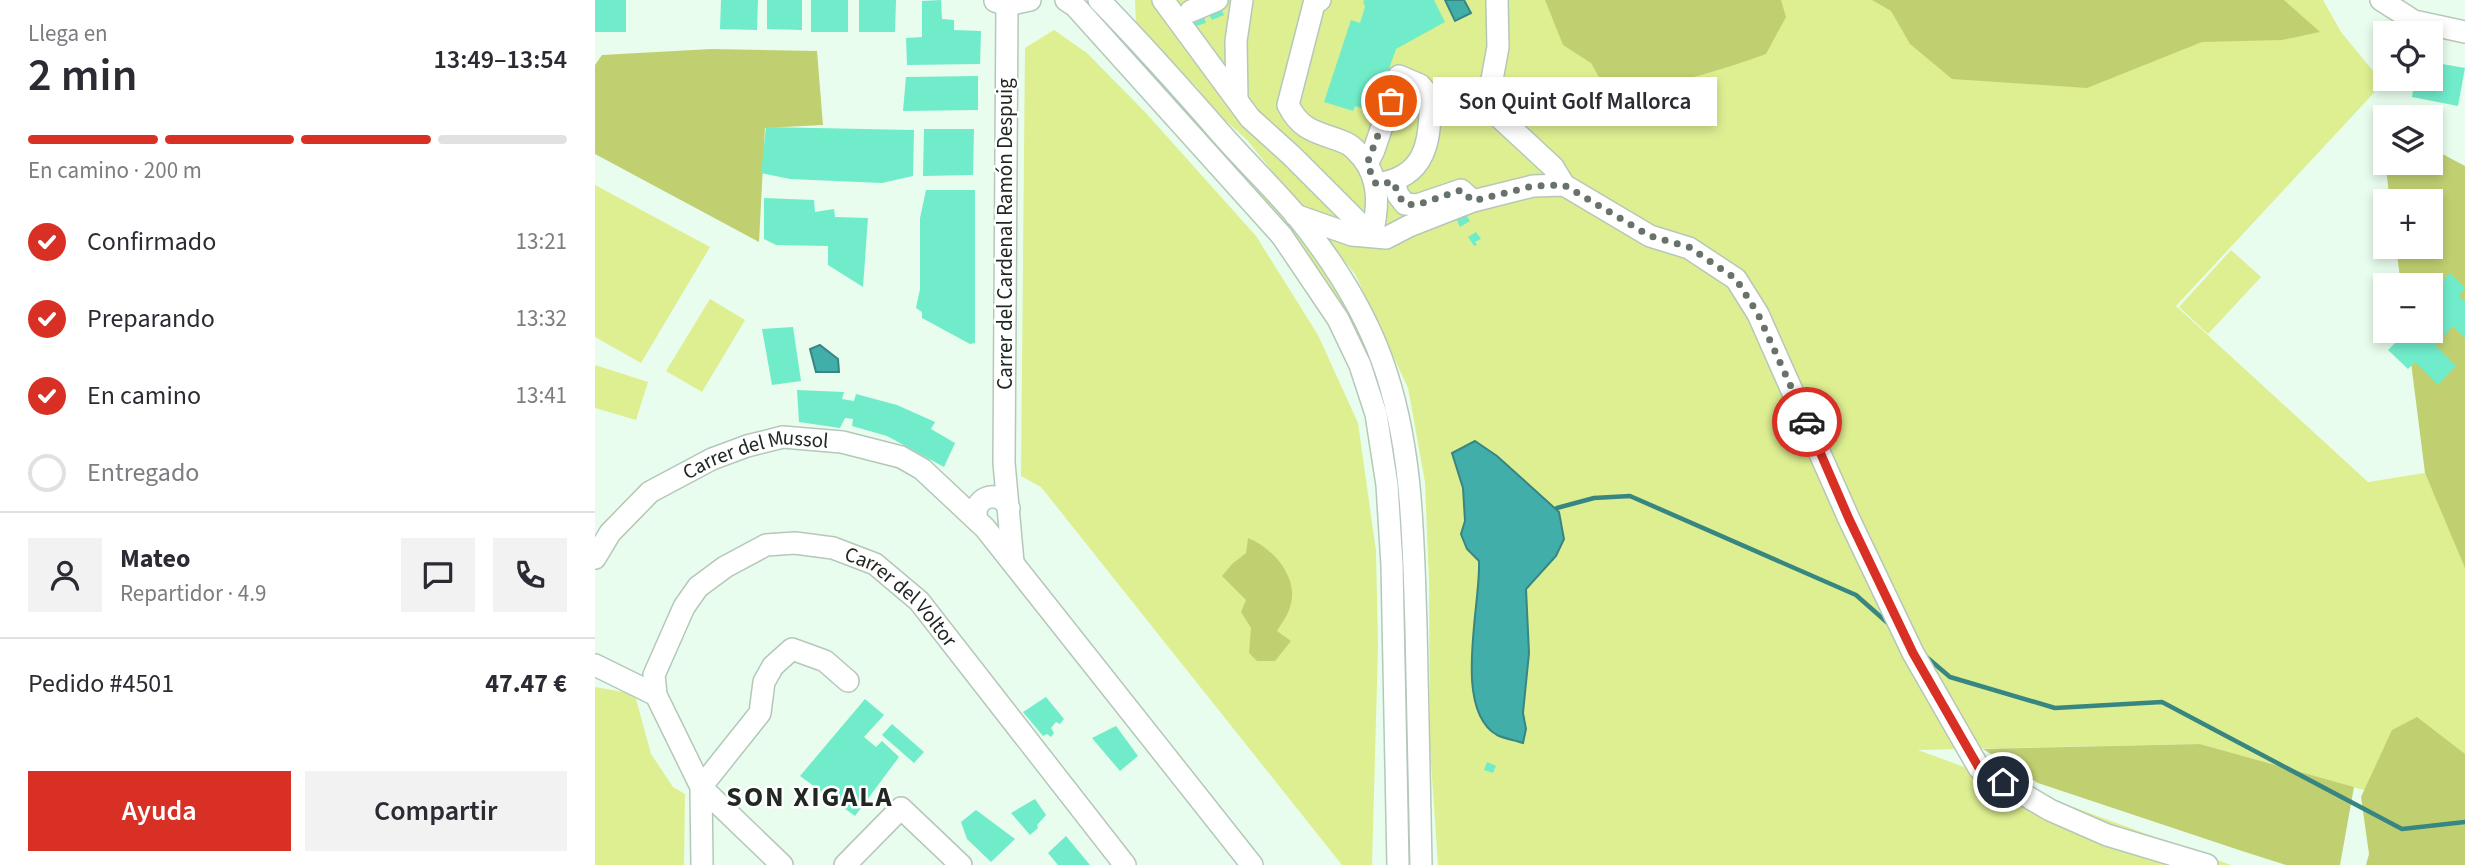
<!DOCTYPE html>
<html lang="es">
<head>
<meta charset="utf-8">
<style>
  body { margin:0; font-family:"Source Sans 3",sans-serif; background:#f2f2f3; color:#2b2b33; height:100vh; display:flex; flex-direction:column; font-size:26px; white-space:nowrap }
  * { box-sizing:border-box; margin:0 }
  p { font-size:23px; color:#7c7c81 }
  .icon { flex:none; width:38px; height:38px; fill:none; stroke:currentColor; stroke-width:2; stroke-linecap:round; stroke-linejoin:round }
  .map { position:relative; flex:1; overflow:hidden }
  .panel { display:flex; flex-direction:column; background:#fff; width:595px }
  .panel>* { flex:none }
  .controls { position:absolute; left:1778px; top:21px; display:grid; gap:14px }
  .controls a { display:grid; place-items:center; width:70px; height:70px; border-radius:0px; background:#fff; box-shadow:0 4px 10px #0003; font-size:35px }
  .pin { position:absolute; display:grid; place-items:center; width:60px; height:60px; color:#fff; margin:-30px; border:4px solid #fff; border-radius:50%; box-shadow:0 2px 7px #0007 }
  .courier { position:absolute; display:grid; place-items:center; width:70px; height:70px; margin:-35px; border:5px solid #d93025; border-radius:50%; background:#fff; color:#222; box-shadow:0 2px 9px #0007 }
  .bubble { position:absolute; height:49px; border-radius:0px; background:#fff; box-shadow:0 4px 10px #0003; font-size:23px; font-weight:600; line-height:49px; text-align:center }
  .overview em { font-style:normal; font-weight:600 }
  .overview div { display:flex; flex-direction:column-reverse }
  .overview { display:flex; align-items:center; justify-content:space-between; height:119px; padding:0 28px }
  h1 { font-size:46px; font-weight:600; line-height:52px }
  .bar { display:grid; grid-template-columns:repeat(4,1fr); gap:10px 7px; align-content:center; height:84px; padding:0 28px }
  .bar i { height:9px; border-radius:5px; background:#e1e1e2 }
  .bar .on { background:#d93025 }
  .bar p { grid-column:span 4 }
  .line { display:flex; align-items:center; gap:18px; padding:0 28px; border-top:2px solid #e1e1e2 }
  .line div { flex:1 }
  .round { display:grid; place-items:center; flex:none; width:74px; height:74px; border-radius:0px; background:#f2f2f3 }
  ol { padding:0 28px; list-style:none }
  li { display:flex; align-items:center; gap:21px; height:77px }
  li p { margin-inline-start:auto }
  li .icon { padding:7px; border-radius:50%; background:#d93025; color:#fff; stroke-width:4 }
  li:last-child { color:#7c7c81 }
  li i { width:38px; height:38px; border:4px solid #e1e1e2; border-radius:50% }
  .action { display:flex; gap:14px; margin-top:auto; padding:14px 28px }
  .action a { flex:1; height:80px; border-radius:0px; background:#d93025; color:#fff; font-size:28px; font-weight:600; line-height:80px; text-align:center }
  .action a+a { background:#f2f2f3; color:#2b2b33 }
  main { display:flex; flex:1; min-height:0 }
  .map>svg:first-child { display:block }
  .green { fill:#deef92 }
  .forest { fill:#c0d071 }
  .water { fill:#41aeaa; stroke:#378682; stroke-width:2 }
  .lines { fill:none; stroke-linecap:round; stroke-linejoin:round }
  .stream { stroke:#378682; stroke-width:4.5 }
  .building { fill:#70eccb }
  .minor-casing { stroke:#b4c8b9; stroke-width:24 }
  .minor { stroke:#fff; stroke-width:21 }
  .done { stroke:#67736a; stroke-width:7; stroke-dasharray:0 12.6 }
  .route { stroke:#d93025; stroke-width:9 }
  .labels { text-anchor:middle; dominant-baseline:central; stroke-width:5; stroke-linejoin:round; paint-order:stroke }
  .street-label { font-size:21px; fill:#212823; stroke:#fff }
  .district-label { font-size:28px; font-weight:bold; letter-spacing:2px; fill:#212823; stroke:#fff }
</style>
</head>
<body>
<main>
<section class="panel">
<div class="overview"><div><h1>2 min</h1><p>Llega en</p></div><em>13:49–13:54</em></div>
<div class="bar"><i class="on"></i><i class="on"></i><i class="on"></i><i></i><p>En camino · 200 m</p></div>
<ol>
<li><svg class="icon" aria-label="check" viewBox="0 0 24 24"><path d="M5 12l5 5 9-10"/></svg>Confirmado<p>13:21</p></li>
<li><svg class="icon" aria-label="check" viewBox="0 0 24 24"><path d="M5 12l5 5 9-10"/></svg>Preparando<p>13:32</p></li>
<li><svg class="icon" aria-label="check" viewBox="0 0 24 24"><path d="M5 12l5 5 9-10"/></svg>En camino<p>13:41</p></li>
<li><i></i>Entregado</li>
</ol>
<div class="line" style="height:126px"><a class="round"><svg class="icon" aria-label="person" viewBox="0 0 24 24"><circle cx="12" cy="8" r="4"/><path d="M4 21q1-7 8-7t8 7"/></svg></a><div><b>Mateo</b><p>Repartidor · 4.9</p></div><a class="round"><svg class="icon" aria-label="chat" viewBox="0 0 24 24"><path d="M4 5h16v11H9l-5 4z"/></svg></a><a class="round"><svg class="icon" aria-label="phone" viewBox="0 0 24 24"><path d="M5 4h4l2 5-3 2q2 4 5 5l2-3 5 2v4C11 20 4 13 5 4z"/></svg></a></div>
<div class="line" style="height:91px"><div>Pedido #4501</div><b>47.47 €</b></div>
<div class="action"><a>Ayuda</a><a>Compartir</a></div>
</section>
<div class="map">
<svg width="1870" height="865" viewBox="0 0 1870 865">
  <rect width="100%" height="100%" fill="#e8fded"/>
  <g class="green">
    <polygon points="540,0 1728,0 1746,32 1788,83 1581,306 1773,482 1830,473 1870,564 1870,784 1783,794 1605,744 1323,750 1636,865 843,865 835,748 834,582 830,482 813,388 760,274 652,140 619,110 600,85 572,62 541,24"/>
    <polygon points="506,11 690,214 738,281 780,362 806,472 817,865 809,865 797,455 688,224 506,20 502,13"/>
    <polygon points="459,30 492,53 550,112 661,236 723,335 763,423 781,551 783,646 777,865 747,865 446,487 426,476 430,48"/>
    <polygon points="0,185 115,247 46,363 0,337"/>
    <polygon points="1636,250 1666,277 1613,334 1584,307"/>
    <polygon points="115,299 150,320 107,392 71,371"/>
    <polygon points="0,365 53,382 41,420 0,408"/>
    <polygon points="0,687 34,693 41,699 56,754 78,787 90,794 89,865 0,865"/>
  </g>
  <g class="forest">
    <path d="M950,0h236l5,17 -20,37c-50,19 -103,30 -154,46l-21,-37 -28,-18z"/>
    <polygon points="1277,0 1689,0 1725,32 1687,40 1607,42 1492,88 1357,79 1315,44 1296,11"/>
    <polygon points="116,49 222,51 228,125 170,128 164,242 0,154 0,65 7,55"/>
    <polygon points="1785,121 1790,124 1790,163 1836,163 1836,148 1870,166 1870,568 1830,473 1812,331 1836,331 1836,285 1806,285 1801,247 1836,247 1836,201 1795,201"/>
    <path d="M653,538c25,10 52,40 42,69 -2,8 -9,17 -13,24l14,10 -16,20h-18l-8,-8 2,-25 -10,-16 5,-12 -24,-24 10,-12 14,-11z"/>
    <polygon points="1822,717 1870,754 1870,865 1771,865 1774,854 1766,797 1797,730"/>
    <polygon points="1605,744 1759,787 1745,865 1691,865 1647,851 1443,783 1388,749"/>
  </g>
  <g class="water">
    <polygon points="850,0 869,0 876,13 860,21"/>
    <polygon points="225,345 243,359 244,372 221,372 215,349"/>
    <path d="M880,441l22,15 62,56 5,27 -8,17 -30,33 3,64 -6,60 3,16 -3,14c-8,-3 -18,-4 -26,-8 -45,-26 -16,-130 -18,-174l-12,-12 -6,-15 4,-13 -2,-33 -11,-35z"/>
  </g>
  <g class="lines">
    <g class="stream">
      <polyline points="962,508 999,498 1035,496 1261,595 1295,625"/>
      <polyline points="1328,654 1355,677 1460,708 1567,702 1807,829 1870,822"/>
    </g>
  </g>
  <g class="building">
    <rect x="0" y="0" width="31" height="32"/>
    <polygon points="126,0 163,0 162,30 125,29"/>
    <polygon points="172,0 207,0 207,30 172,29"/>
    <rect x="216" y="0" width="37" height="32"/>
    <polygon points="264,0 301,0 300,32 264,32"/>
    <polygon points="346,0 347,19 359,20 359,30 386,31 385,64 312,65 311,38 327,37 327,1"/>
    <polygon points="770,0 839,0 850,22 801,49 790,81 785,81 775,111 760,106 758,111 729,102 756,20 765,23 770,7 768,1"/>
    <polygon points="625,5 629,15 617,20 612,11"/>
    <polygon points="608,13 611,23 601,26 596,17"/>
    <polygon points="1836,62 1870,68 1863,106 1817,97 1819,84 1811,82 1812,79 1836,79"/>
    <polygon points="383,76 383,110 308,111 311,77"/>
    <polygon points="171,127 319,130 318,176 287,183 195,179 166,173"/>
    <polygon points="329,129 379,129 378,175 328,176"/>
    <polygon points="331,190 380,190 380,343 375,344 327,318 327,312 321,308 325,289 325,218"/>
    <polygon points="169,198 219,200 220,212 239,209 240,217 273,218 268,287 233,265 233,246 181,245 169,239"/>
    <polygon points="869,211 875,221 865,227 860,216"/>
    <polygon points="881,232 886,239 880,242 882,245 879,246 873,237"/>
    <polygon points="1855,273 1870,288 1864,296 1870,301 1870,338 1858,326 1840,345 1861,366 1843,385 1820,362 1813,369 1793,350 1805,338 1800,334 1804,331 1836,331 1836,291 1837,292"/>
    <polygon points="198,327 206,381 177,385 167,329"/>
    <polygon points="202,390 249,392 247,399 259,401 261,394 302,405 340,422 336,429 360,443 349,467 292,436 257,426 258,419 250,418 245,428 204,422"/>
    <polygon points="451,697 469,719 465,724 461,722 456,728 459,733 456,737 452,734 448,736 428,712"/>
    <polygon points="270,699 289,715 269,737 281,747 287,741 304,757 260,816 205,776"/>
    <polygon points="297,724 329,752 319,763 287,735"/>
    <polygon points="521,726 543,756 525,771 497,738"/>
    <polygon points="892,762 901,766 898,773 889,770"/>
    <polygon points="440,799 451,815 442,825 443,828 435,835 416,813"/>
    <polygon points="381,810 420,839 396,862 372,839 366,822"/>
    <polygon points="471,836 495,865 463,865 453,853"/>
  </g>
  <g class="lines">
    <defs>
      <g id="minor">
        <polyline points="471,0 480,6 687,236 743,319 765,365 781,414 792,485 797,565 803,865"/>
        <path d="M504,0c43,44 84,90 125,137 23,26 49,51 72,78 34,42 67,93 86,145 31,86 31,176 34,267 2,79 3,159 5,238"/>
        <polyline points="568,0 655,118 696,155 777,236"/>
        <path d="M725,0l-6,4 -26,101c14,28 32,27 58,38 7,3 11,9 16,14 19,24 16,51 10,79"/>
        <polyline points="902,0 903,47 896,85 904,117 958,167 969,185"/>
        <polyline points="1786,0 1819,21 1870,32"/>
        <polyline points="400,1 412,5 435,0"/>
        <polyline points="412,5 409,463 418,562"/>
        <polyline points="596,11 622,0"/>
        <polyline points="642,99 641,41 647,0"/>
        <path d="M772,164l7,-14 25,-74 21,9 10,12c1,43 -3,81 -54,87"/>
        <polyline points="799,182 803,195 810,204 822,205 866,190 878,201"/>
        <polyline points="700,215 757,235 791,238 814,226 878,201 938,186 969,185 1055,236 1094,248 1141,279 1163,314 1254,519 1318,653 1384,768 1455,810 1512,835 1612,865"/>
        <path d="M382,520c-6,-22 21,-33 32,-12"/>
        <path id="s1" d="M0,558l15,-25 40,-41 62,-33 35,-13 36,-9 59,5 59,15 21,12 63,59 267,337"/>
        <polyline points="0,665 61,695"/>
        <path id="s2" d="M107,865l-1,-78 -45,-92 -2,-20 30,-68 14,-20 27,-20 41,-22 29,-2 38,5 42,16 44,37 206,264"/>
        <polyline points="187,865 106,787 165,713 169,682 178,666 197,649 230,661 253,681"/>
        <polyline points="250,865 306,808 366,865"/>
      </g>
    </defs>
    <use href="#minor" class="minor-casing"/>
    <use href="#minor" class="minor"/>
  </g>
  <g class="lines">
    <polyline class="done" points="796,101 772,164 781,184 799,182 803,195 810,204 822,205 866,190 878,201 938,186 969,185 1055,236 1094,247 1141,279 1163,314 1212,422"/>
    <polyline class="route" points="1212,422 1254,519 1318,653 1384,768 1408,782"/>
  </g>
  <g class="labels">
    <g class="street-label">
      <text transform="translate(410 234) rotate(-90)">Carrer del Cardenal Ramón Despuig</text>
      <text stroke="none"><textPath href="#s1" startOffset="201">Carrer del Mussol</textPath></text>
      <text stroke="none"><textPath href="#s2" startOffset="532">Carrer del Voltor</textPath></text>
    </g>
    <g class="district-label">
      <text x="215" y="797">SON XIGALA</text>
    </g>
  </g>
</svg>
<div class="controls">
<a><svg class="icon" aria-label="locate" viewBox="0 0 24 24"><circle cx="12" cy="12" r="6"/><path d="M12 2v4M12 18v4M2 12h4M18 12h4"/></svg></a>
<a><svg class="icon" aria-label="layers" viewBox="0 0 24 24"><path d="M12 4l9 5-9 5-9-5zM3 14l9 5 9-5"/></svg></a>
<a>+</a>
<a>−</a>
</div>
<div class="pin" style="left:796px;top:101px;background:#ea580c"><svg class="icon" aria-label="bag" viewBox="0 0 24 24"><path d="M5 8h14l-1 12H6zM9 8a3 3 0 0 1 6 0"/></svg></div>
<div class="pin" style="left:1408px;top:782px;background:#1f2937"><svg class="icon" aria-label="home" viewBox="0 0 24 24"><path d="M3 11l9-7 9 7M6 9v11h12V9"/></svg></div>
<div class="courier" style="left:1212px;top:422px"><svg class="icon" aria-label="car" viewBox="0 0 24 24"><path d="M5 17H2v-5l4-1 3-4h7l3 4 3 1v5h-3M9 17h6M6 11h13"/><circle cx="7" cy="17" r="2"/><circle cx="17" cy="17" r="2"/></svg></div>
<div class="bubble" style="left:838px;top:77px;width:284px">Son Quint Golf Mallorca</div>
</div>
</main>
</body>
</html>
